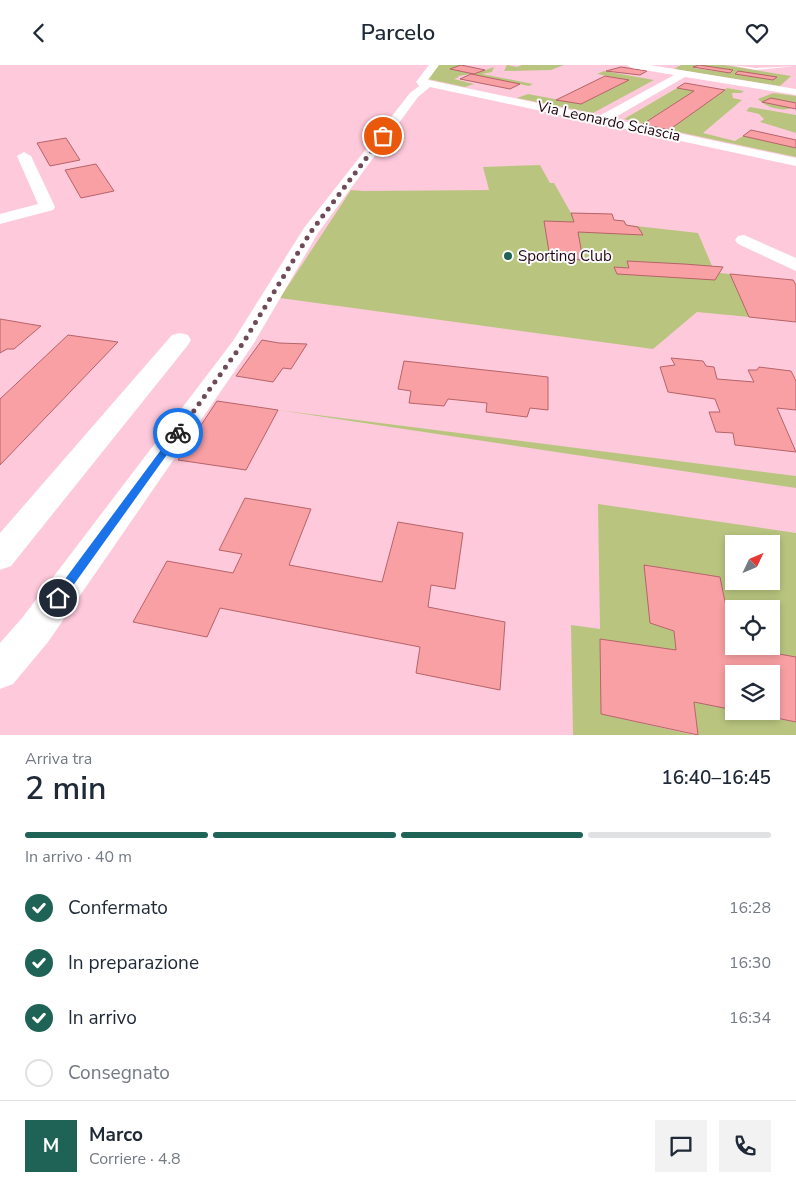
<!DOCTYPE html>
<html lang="it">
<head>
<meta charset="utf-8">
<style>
  body { margin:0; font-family:"Nunito Sans",sans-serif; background:#f2f2f3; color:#1f2937; height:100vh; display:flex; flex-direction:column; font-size:19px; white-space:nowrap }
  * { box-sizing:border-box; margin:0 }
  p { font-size:16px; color:#747a83 }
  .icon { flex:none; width:28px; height:28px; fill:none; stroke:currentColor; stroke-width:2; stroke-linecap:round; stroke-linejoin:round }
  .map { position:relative; height:670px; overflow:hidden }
  .panel { display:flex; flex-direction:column; background:#fff; flex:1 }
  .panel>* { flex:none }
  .needle { width:32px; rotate:46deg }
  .fabs { position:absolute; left:725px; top:470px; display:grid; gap:10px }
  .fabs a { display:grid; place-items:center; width:55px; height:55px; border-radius:0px; background:#fff; box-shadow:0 2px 8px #0003; font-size:25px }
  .pin { position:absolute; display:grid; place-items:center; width:42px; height:42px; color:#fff; margin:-21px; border:2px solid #fff; border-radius:50%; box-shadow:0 1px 5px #0007 }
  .courier { position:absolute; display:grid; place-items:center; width:50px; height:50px; margin:-25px; border:4px solid #1a73e8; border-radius:50%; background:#fff; color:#222; box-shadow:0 1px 6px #0007 }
  .summary em { font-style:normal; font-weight:600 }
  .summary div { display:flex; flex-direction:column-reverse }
  .summary { display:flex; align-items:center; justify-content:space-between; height:85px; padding:0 25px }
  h1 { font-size:32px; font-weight:600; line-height:38px }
  .bar { display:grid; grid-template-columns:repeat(4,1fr); gap:8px 5px; align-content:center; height:60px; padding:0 25px }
  .bar i { height:6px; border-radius:4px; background:#e0e1e3 }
  .bar .current { background:#1e6355 }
  .bar p { grid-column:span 4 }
  .line { display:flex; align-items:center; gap:12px; padding:0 25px; border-top:1px solid #e0e1e3 }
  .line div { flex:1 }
  .round { display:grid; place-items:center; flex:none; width:52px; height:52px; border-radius:0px; background:#f2f2f3 }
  ol { padding:0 25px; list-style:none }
  li { display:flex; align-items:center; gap:15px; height:55px }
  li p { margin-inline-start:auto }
  li .icon { padding:5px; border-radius:50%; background:#1e6355; color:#fff; stroke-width:4 }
  li:last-child { color:#747a83 }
  li i { width:28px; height:28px; border:2px solid #e0e1e3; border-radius:50% }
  header { display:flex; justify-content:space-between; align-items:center; height:65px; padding:0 25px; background:#fff; font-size:22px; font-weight:600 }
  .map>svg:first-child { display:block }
  .green { fill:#b9c57f; fill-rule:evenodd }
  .building { fill:#f9a0a4; stroke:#b66369 }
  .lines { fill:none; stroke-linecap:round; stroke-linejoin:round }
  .lane { fill:#fff; fill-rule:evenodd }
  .street { fill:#fff; fill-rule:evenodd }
  .route { fill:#1a73e8 }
  .done { stroke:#6f4a58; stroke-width:5; stroke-dasharray:0 9 }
  .poi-dot { fill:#1e6355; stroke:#fbfbfb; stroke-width:2 }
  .labels { text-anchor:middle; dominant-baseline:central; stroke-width:4; stroke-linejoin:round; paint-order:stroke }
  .far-street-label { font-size:15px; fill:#220512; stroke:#fbfbfb }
  .far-poi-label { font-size:15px; fill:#220512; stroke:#fbfbfb; text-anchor:start }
</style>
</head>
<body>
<header><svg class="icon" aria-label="back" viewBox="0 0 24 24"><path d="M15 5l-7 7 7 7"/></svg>Parcelo<svg class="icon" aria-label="heart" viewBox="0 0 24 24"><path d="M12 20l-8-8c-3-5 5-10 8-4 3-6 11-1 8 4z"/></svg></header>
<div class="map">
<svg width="796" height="670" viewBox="0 0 796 670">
  <rect width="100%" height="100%" fill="#fec9db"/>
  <g class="green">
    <polygon points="438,0 461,0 451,4 474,9 494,2 492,7 482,9 533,19 529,21 471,9 458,11 459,12 454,14 474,19 465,22 428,14"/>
    <polygon points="507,0 517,2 522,0 564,0 551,5 504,6"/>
    <polygon points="681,0 698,0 694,3 729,8 733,6 699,0 724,0 791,11 780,21 674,4"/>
    <polygon points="604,6 654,15 593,48 517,33 528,29 581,39 628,15 597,9"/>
    <polygon points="677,23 694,26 643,59 624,54"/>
    <polygon points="727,23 744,26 741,28 732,28 733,33 742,35 703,68 735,76 743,71 796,83 796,92 669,65"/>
    <path d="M773,28l23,3v7l-25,-5 -8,4 28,6c-9,4 -26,-1 -33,-9z"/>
    <polygon points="750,42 796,50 796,68 760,57 764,54 759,49 746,46"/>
    <polygon points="540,100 550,118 554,118 571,148 612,149 614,155 624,156 627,160 698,168 712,201 723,202 720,208 730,209 749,252 697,247 653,284 280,233 351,125 363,126 489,125 483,102"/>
    <polygon points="278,345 796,411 796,423"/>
    <path d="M598,439l198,29v124l-61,-11h36v-37h-37v33l-14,-65 -75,-12 5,58 24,8 2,19 -76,-10 1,74 93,21h-121l-2,-110 29,4zM734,479h37v37h-37z"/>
    <polygon points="694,637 734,645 734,646 796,657 796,670 698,670"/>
  </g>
  <g class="building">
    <polygon points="461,0 485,5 474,9 450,4"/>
    <polygon points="699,0 733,5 730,8 693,2"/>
    <polygon points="621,2 647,6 640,10 606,6"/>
    <polygon points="738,6 777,12 773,15 735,9"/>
    <polygon points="471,9 520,19 510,24 460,14"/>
    <polygon points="605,11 629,15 581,39 556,35"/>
    <polygon points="685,18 725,25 669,65 643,59 694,26 677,23"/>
    <polygon points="771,33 796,38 796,44 762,37"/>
    <polygon points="751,65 796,75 796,83 743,71"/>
    <polygon points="66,73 80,95 50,101 37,78"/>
    <polygon points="96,99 114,126 81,133 65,105"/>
    <polygon points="571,148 612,149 614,155 624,156 626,160 638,162 643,170 578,167 583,195 550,193 544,156 574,157"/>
    <polygon points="627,196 684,199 723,202 715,215 617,209 614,202 629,203"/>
    <polygon points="730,209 793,215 796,220 796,257 749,252"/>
    <polygon points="0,254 41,261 14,284 7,284 0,288"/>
    <polygon points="68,270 118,277 0,400 0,334"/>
    <polygon points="262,275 279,278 307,279 291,304 283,303 273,317 236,311"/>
    <polygon points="671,293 703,296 706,301 714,302 717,314 754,317 748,305 757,305 759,302 791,306 796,316 796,345 777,343 796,387 735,380 733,368 716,367 709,347 720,347 715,334 668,327 660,302 675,300"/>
    <polygon points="404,296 548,312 548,345 530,343 527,352 486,347 487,338 448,334 444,341 409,338 411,326 398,324"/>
    <polygon points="217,336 278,345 246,405 178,395"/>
    <polygon points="245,433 311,444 289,500 382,517 398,457 463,468 455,524 431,520 428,542 505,557 500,625 416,608 420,582 220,543 207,572 133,557 167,496 233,508 242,489 219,485"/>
    <polygon points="644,500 720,512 734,581 796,592 796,657 742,646 771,646 771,609 734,609 734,645 694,637 698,670 601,649 600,574 676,585 674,566 650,558"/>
  </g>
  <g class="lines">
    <polygon class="lane" points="731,0 756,3 796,1 756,5"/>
    <g class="street">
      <polygon points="429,0 439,0 428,15 599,51 674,10 632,3 627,0 650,0 796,24 796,30 685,12 612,54 796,93 796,101 430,22 418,32 318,168 254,278 48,577 13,619 0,624 0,578 22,553 233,276 304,163 410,28 419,21 416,17"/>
      <polygon points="24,87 31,91 55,142 53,145 0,159 0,149 38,139 17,91"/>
      <polygon points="744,170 796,193 796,206 738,179 735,175 738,171"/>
      <polygon points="180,268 188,270 191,275 188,280 11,501 0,505 0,468 172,270"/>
    </g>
  </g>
  <polygon class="route" points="178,365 182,368 181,370 62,536 54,536 52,533 54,529 175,366"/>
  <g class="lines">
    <polyline class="done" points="178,368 243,278 310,168 383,71"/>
  </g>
  <circle class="poi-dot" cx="508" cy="191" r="5"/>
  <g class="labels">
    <g class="far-street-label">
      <text transform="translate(609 56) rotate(12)">Via Leonardo Sciascia</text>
    </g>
    <g class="far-poi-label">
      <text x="518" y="191">Sporting Club</text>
    </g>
  </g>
</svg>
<div class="fabs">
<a><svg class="needle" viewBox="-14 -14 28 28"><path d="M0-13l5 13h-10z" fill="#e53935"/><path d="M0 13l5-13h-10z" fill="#747a83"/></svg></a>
<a><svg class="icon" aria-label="locate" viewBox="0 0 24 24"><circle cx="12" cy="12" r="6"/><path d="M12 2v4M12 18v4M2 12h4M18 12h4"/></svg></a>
<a><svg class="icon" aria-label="layers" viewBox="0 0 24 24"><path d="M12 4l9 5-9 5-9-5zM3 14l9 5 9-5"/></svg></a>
</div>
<div class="pin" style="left:383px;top:71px;background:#ea580c"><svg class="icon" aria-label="bag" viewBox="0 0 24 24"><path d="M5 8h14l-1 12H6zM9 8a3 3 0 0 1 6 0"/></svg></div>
<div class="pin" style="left:58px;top:533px;background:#1f2937"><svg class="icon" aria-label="home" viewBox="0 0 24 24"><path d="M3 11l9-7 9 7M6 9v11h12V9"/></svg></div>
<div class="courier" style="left:178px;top:368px"><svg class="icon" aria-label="bike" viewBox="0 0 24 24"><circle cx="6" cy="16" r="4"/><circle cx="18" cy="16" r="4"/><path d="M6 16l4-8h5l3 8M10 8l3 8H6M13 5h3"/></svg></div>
</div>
<section class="panel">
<div class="summary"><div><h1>2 min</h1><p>Arriva tra</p></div><em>16:40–16:45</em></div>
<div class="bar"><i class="current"></i><i class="current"></i><i class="current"></i><i></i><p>In arrivo · 40 m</p></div>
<ol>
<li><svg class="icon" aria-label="check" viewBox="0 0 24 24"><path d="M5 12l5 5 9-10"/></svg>Confermato<p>16:28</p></li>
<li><svg class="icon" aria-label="check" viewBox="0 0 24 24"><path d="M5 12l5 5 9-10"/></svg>In preparazione<p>16:30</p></li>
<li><svg class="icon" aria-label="check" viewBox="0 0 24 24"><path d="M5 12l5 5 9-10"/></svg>In arrivo<p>16:34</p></li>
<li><i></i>Consegnato</li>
</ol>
<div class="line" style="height:90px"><b class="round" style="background:#1e6355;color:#fff">M</b><div><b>Marco</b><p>Corriere · 4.8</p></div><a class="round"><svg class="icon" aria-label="chat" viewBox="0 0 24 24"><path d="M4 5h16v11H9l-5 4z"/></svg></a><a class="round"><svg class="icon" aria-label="phone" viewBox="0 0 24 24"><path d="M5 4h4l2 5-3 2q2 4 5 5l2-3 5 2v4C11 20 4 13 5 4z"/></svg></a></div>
</section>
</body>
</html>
